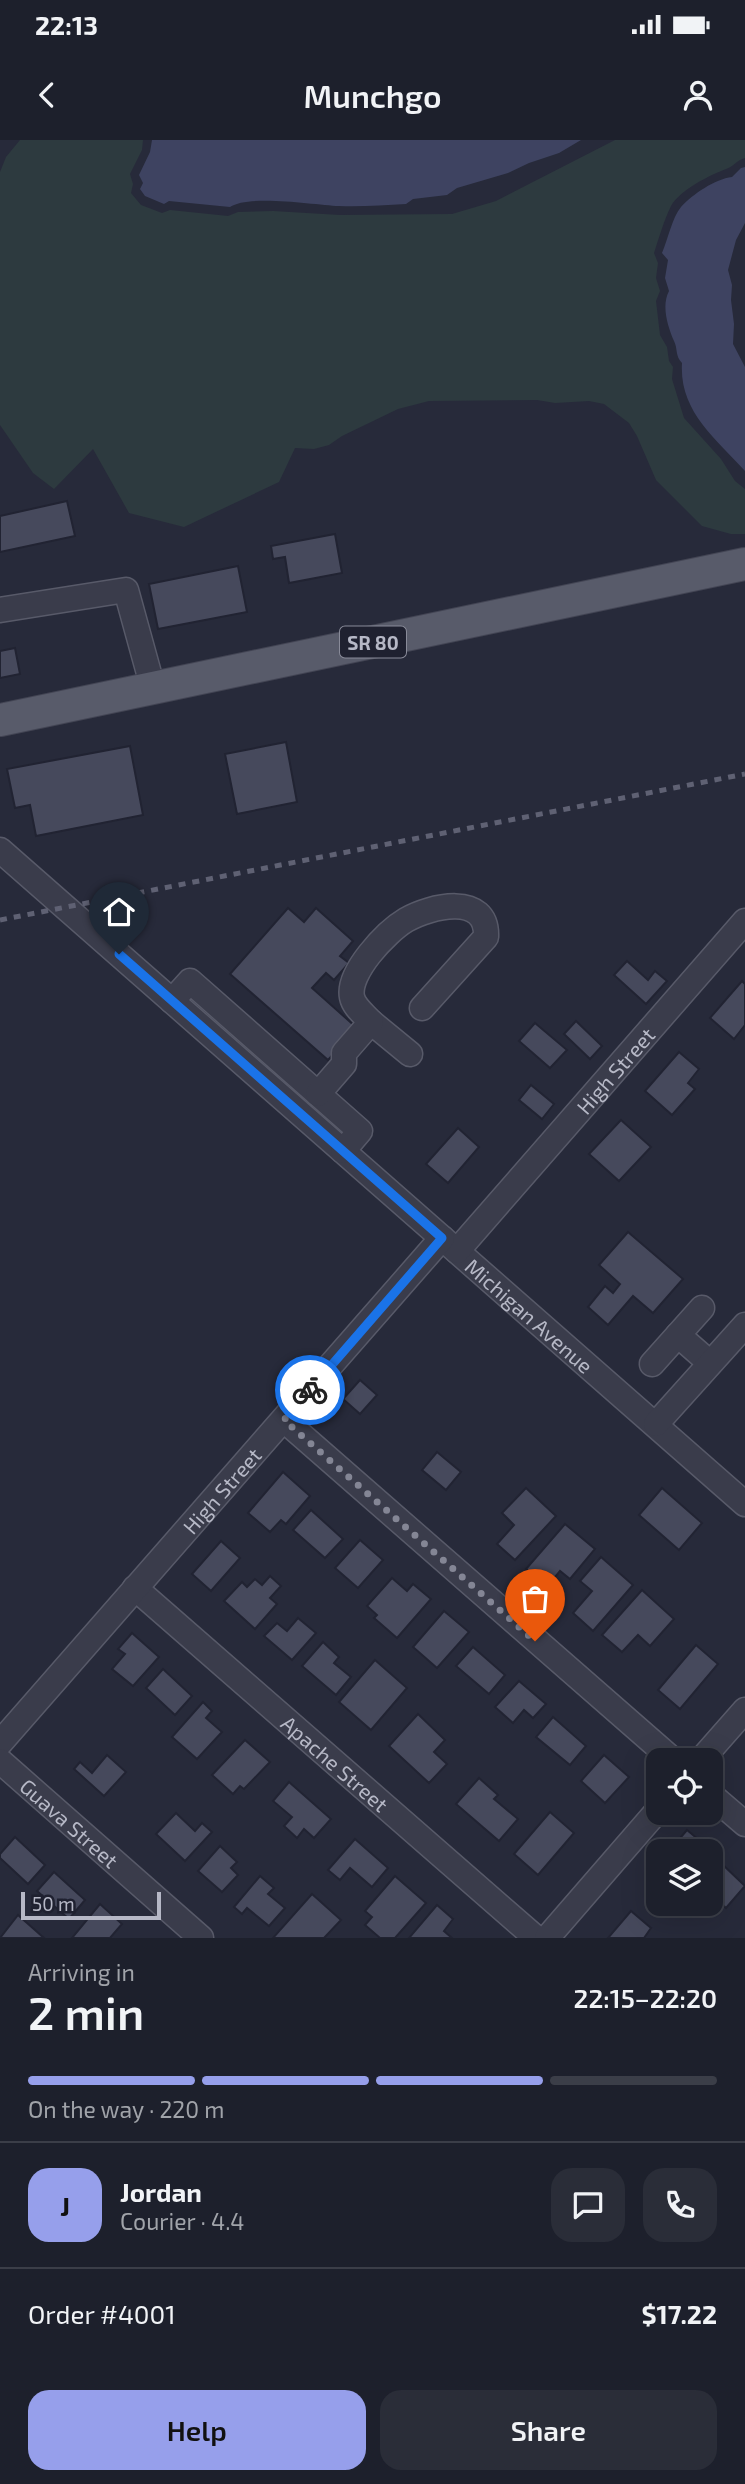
<!DOCTYPE html>
<html lang="en">
<head>
<meta charset="utf-8">
<style>
  body { margin:0; font-family:"Exo 2",sans-serif; background:#2a2d38; color:#f1f3f6; height:100vh; display:flex; flex-direction:column; font-size:26px; white-space:nowrap }
  * { box-sizing:border-box; margin:0 }
  p { font-size:23px; color:#a0a3a9 }
  .icon { flex:none; width:38px; height:38px; fill:none; stroke:currentColor; stroke-width:2; stroke-linecap:round; stroke-linejoin:round }
  .map { position:relative; height:1798px; overflow:hidden }
  .sheet { display:flex; flex-direction:column; background:#1d202c; flex:1 }
  .sheet>* { flex:none }
  .controls { position:absolute; left:646px; top:1608px; display:grid; gap:14px }
  .controls a { display:grid; place-items:center; width:77px; height:77px; border-radius:14px; background:#1d202c; box-shadow:0 7px 28px #0002,0 0 0 2px #3b3e48; font-size:35px }
  .scale { position:absolute; left:21px; bottom:18px; width:140px; box-sizing:border-box; padding-left:7px; border:4px solid #b6b8c6; border-top:0; font-size:19px; line-height:24px; white-space:nowrap; color:#b6b8c6; -webkit-text-stroke:5px #1f2130; paint-order:stroke }
  .pin { position:absolute; display:grid; place-items:center; width:60px; height:60px; color:#fff; margin:-72px -30px; border-radius:50% 50% 50% 0; rotate:-45deg; box-shadow:0 0 7px #0007 }
  .pin .icon { rotate:45deg }
  .courier { position:absolute; display:grid; place-items:center; width:70px; height:70px; margin:-35px; border:5px solid #1a73e8; border-radius:50%; background:#fff; color:#222; box-shadow:0 2px 9px #0007 }
  .head em { font-style:normal; font-weight:600 }
  .head div { display:flex; flex-direction:column-reverse }
  .head { display:flex; align-items:center; justify-content:space-between; height:119px; padding:0 28px }
  h1 { font-size:46px; font-weight:600; line-height:52px }
  .bar { display:grid; grid-template-columns:repeat(4,1fr); gap:10px 7px; align-content:center; height:84px; padding:0 28px }
  .bar i { height:9px; border-radius:5px; background:#3b3e48 }
  .bar .current { background:#969feb }
  .bar p { grid-column:span 4 }
  .line { display:flex; align-items:center; gap:18px; padding:0 28px; border-top:2px solid #3b3e48 }
  .line div { flex:1 }
  .round { display:grid; place-items:center; flex:none; width:74px; height:74px; border-radius:21px; background:#2a2d38 }
  .primary-button { display:flex; gap:14px; margin-top:auto; padding:14px 28px }
  .primary-button a { flex:1; height:80px; border-radius:21px; background:#969feb; color:#111; font-size:28px; font-weight:600; line-height:80px; text-align:center }
  .primary-button a+a { background:#2a2d38; color:#f1f3f6 }
  .status { display:flex; justify-content:space-between; align-items:center; height:49px; padding:0 35px; background:#1d202c; direction:ltr }
  .status svg { height:19px; fill:currentColor }
  header { display:flex; justify-content:space-between; align-items:center; height:91px; padding:0 28px; background:#1d202c; font-size:32px; font-weight:600 }
  .map>svg:first-child { display:block }
  .green { fill:#2d3a3f }
  .water { fill:#3e4361 }
  .building { fill:#46495c; stroke:#212332; stroke-width:2 }
  .lines { fill:none; stroke-linecap:round; stroke-linejoin:round }
  .minor-casing { stroke:#585a69; stroke-width:27 }
  .major-casing { stroke:#434554; stroke-width:34 }
  .minor { stroke:#3a3c4b; stroke-width:24 }
  .major { stroke:#585b6a; stroke-width:32 }
  .rail { stroke:#5f6173; stroke-width:5; stroke-dasharray:7 7; stroke-linecap:butt }
  .done { stroke:#848695; stroke-width:7; stroke-dasharray:0 12.6 }
  .route { stroke:#1a73e8; stroke-width:9 }
  .labels { text-anchor:middle; dominant-baseline:central; stroke-width:5; stroke-linejoin:round; paint-order:stroke }
  .shield { fill:#1f2130; stroke:#898b99; stroke-width:2 }
  .shield-label { font-size:19px; font-weight:bold; fill:#b6b8c6 }
  .street-label { font-size:21px; fill:#b6b8c6; stroke:#1f2130 }
</style>
</head>
<body>
<div class="status"><b>22:13</b><svg viewBox="0 0 49 12"><path d="M0 12V9h3v3zM5 12V6h3v6zM10 12V3h3v9zM15 12V0h3v12zM26 1h20v11H26zM47 4h2v5h-2z"/></svg></div>
<header><svg class="icon" aria-label="back" viewBox="0 0 24 24"><path d="M15 5l-7 7 7 7"/></svg>Munchgo<svg class="icon" aria-label="person" viewBox="0 0 24 24"><circle cx="12" cy="8" r="4"/><path d="M4 21q1-7 8-7t8 7"/></svg></header>
<div class="map">
<svg width="745" height="1798" viewBox="0 0 745 1798">
  <rect width="100%" height="100%" fill="#272a3a"/>
  <path class="green" d="M20,0h123l-1,10 -12,24 3,10 -2,9 10,12 21,8 8,-3 58,6 10,-4 35,-1 67,4 112,-1 44,-13 119,-61h130v18c-8,2 -12,9 -19,11 -16,6 -46,21 -55,37 -7,14 -12,32 -17,47l4,10 -2,15 4,13 -4,10 4,34 7,12 2,14 4,6 -1,12 12,39 37,41 14,22 10,8v45h-14l-29,-8 -46,-46 -19,-44 -8,-13 -25,-19 -15,-3 -34,2 -18,-3 -108,1 -31,8 -56,27 -13,9 -15,4 -19,-1 -16,34 -95,45 -55,-14 -36,-64 -39,40 -21,-16 -33,-48v-253l6,-15z"/>
  <g class="water">
    <path d="M152,0h429l-22,13 -30,10 -21,10 -51,15 -10,7 -34,4 -7,5c-22,1 -45,3 -67,2 -24,-1 -90,-12 -109,1l-61,-6 -5,3 -19,-8 -5,-7 3,-6 -4,-8 11,-23z"/>
    <path d="M745,27v56l-9,17 -8,30 4,15 -1,15 3,24 -1,20 12,23v104c-30,-33 -66,-60 -63,-108 -7,-7 -4,-14 -8,-22 -6,-14 -13,-35 -5,-50l-4,-13 3,-18 -6,-7c6,-14 10,-35 19,-46 12,-13 34,-28 51,-30l9,-9z"/>
  </g>
  <g class="building">
    <polygon points="67,361 75,396 0,412 0,376"/>
    <polygon points="335,394 342,433 289,443 285,417 273,419 271,406"/>
    <polygon points="238,426 247,472 158,489 149,444"/>
    <polygon points="15,508 20,534 0,538 0,511"/>
    <polygon points="286,602 297,662 237,674 225,614"/>
    <polygon points="130,606 143,675 36,696 30,665 15,668 7,629"/>
    <polygon points="288,768 304,782 316,768 353,801 340,816 349,823 334,840 326,833 312,848 357,888 328,920 230,834"/>
    <polygon points="627,821 648,840 655,831 667,841 646,864 614,835"/>
    <polygon points="742,841 745,844 745,885 734,899 710,878"/>
    <polygon points="576,881 602,906 590,919 564,894"/>
    <polygon points="535,883 567,910 550,928 519,901"/>
    <polygon points="679,912 699,929 688,943 695,949 672,975 645,951"/>
    <polygon points="531,945 554,964 542,979 519,960"/>
    <polygon points="621,980 651,1007 619,1041 589,1014"/>
    <polygon points="458,988 479,1007 448,1043 426,1024"/>
    <polygon points="628,1092 683,1139 653,1173 633,1156 608,1185 588,1167 605,1146 613,1153 620,1144 599,1125"/>
    <polygon points="360,1240 377,1255 360,1274 343,1259"/>
    <polygon points="437,1312 461,1332 446,1350 422,1330"/>
    <polygon points="283,1332 310,1356 286,1384 281,1380 270,1392 248,1373"/>
    <polygon points="526,1348 556,1376 515,1420 497,1404 514,1385 502,1373"/>
    <polygon points="662,1348 702,1383 679,1410 639,1375"/>
    <polygon points="311,1370 343,1399 325,1418 293,1390"/>
    <polygon points="565,1384 595,1409 570,1439 560,1431 547,1447 526,1429"/>
    <polygon points="360,1400 383,1420 358,1448 335,1428"/>
    <polygon points="221,1401 240,1418 211,1451 192,1434"/>
    <polygon points="601,1417 633,1445 593,1491 573,1473 592,1451 580,1441"/>
    <polygon points="270,1436 281,1446 270,1458 277,1464 255,1489 224,1461 242,1442 247,1447 255,1439 262,1445"/>
    <polygon points="392,1438 407,1451 413,1444 431,1459 397,1498 374,1478 377,1475 367,1466"/>
    <polygon points="642,1450 674,1479 650,1506 638,1495 622,1512 602,1495"/>
    <polygon points="444,1471 469,1492 437,1528 413,1507"/>
    <polygon points="298,1478 316,1493 292,1520 264,1496 277,1483 287,1491"/>
    <polygon points="132,1493 159,1517 133,1546 112,1529 125,1514 118,1509"/>
    <polygon points="323,1502 339,1517 334,1523 351,1537 336,1555 302,1526"/>
    <polygon points="696,1505 718,1524 680,1569 658,1550"/>
    <polygon points="473,1507 505,1535 489,1554 456,1526"/>
    <polygon points="375,1520 407,1548 371,1590 339,1562"/>
    <polygon points="163,1529 192,1556 175,1575 146,1548"/>
    <polygon points="519,1541 546,1564 533,1578 524,1570 513,1583 495,1567"/>
    <polygon points="203,1562 212,1571 206,1578 222,1592 197,1619 172,1597"/>
    <polygon points="418,1574 445,1600 434,1612 447,1624 429,1643 389,1606"/>
    <polygon points="553,1577 586,1606 570,1625 536,1597"/>
    <polygon points="245,1600 270,1622 244,1649 240,1646 233,1654 212,1635"/>
    <polygon points="107,1615 126,1632 104,1656 74,1629 80,1622 92,1633"/>
    <polygon points="604,1615 629,1637 605,1663 581,1641"/>
    <polygon points="479,1638 498,1655 494,1659 518,1679 499,1701 456,1664"/>
    <polygon points="289,1642 331,1679 314,1698 304,1689 297,1698 284,1686 292,1677 273,1661"/>
    <polygon points="550,1672 574,1693 538,1735 514,1714"/>
    <polygon points="176,1673 195,1691 202,1683 212,1692 185,1721 156,1694"/>
    <polygon points="687,1690 711,1710 710,1712 668,1712"/>
    <polygon points="15,1697 45,1725 28,1744 0,1718 0,1714"/>
    <polygon points="355,1699 388,1728 372,1747 350,1728 340,1740 328,1730"/>
    <polygon points="220,1706 237,1722 231,1728 238,1735 222,1752 198,1731"/>
    <polygon points="721,1723 745,1746 726,1768 710,1753 710,1735"/>
    <polygon points="54,1732 85,1760 69,1779 37,1751"/>
    <polygon points="260,1736 274,1748 268,1754 285,1768 269,1786 247,1768 242,1774 234,1767"/>
    <polygon points="395,1736 426,1763 395,1798 380,1798 365,1785 372,1777 365,1771"/>
    <polygon points="312,1754 341,1780 324,1798 273,1798"/>
    <polygon points="100,1764 122,1784 110,1798 72,1798"/>
    <polygon points="437,1765 453,1779 444,1791 452,1798 409,1798"/>
    <polygon points="631,1771 651,1788 644,1798 608,1798"/>
    <polygon points="18,1775 44,1798 0,1798"/>
  </g>
  <g class="lines">
    <defs>
      <g id="minor">
        <polyline points="0,470 126,450 153,548"/>
        <path id="s1" d="M0,710l745,654"/>
        <polyline points="172,861 190,841 360,991 343,1011"/>
        <polyline points="371,882 410,914"/>
        <path d="M318,954l26,-30v-11l27,-31c-7,-8 -17,-15 -19,-25 -5,-24 34,-65 54,-77 24,-14 82,-28 80,17l-64,71"/>
        <path id="s2" d="M457,1111l288,-330"/>
        <polyline points="678,1195 710,1223"/>
        <polyline points="652,1224 702,1168"/>
        <polyline points="284,1280 673,1620"/>
        <polyline points="656,1284 745,1185"/>
        <path id="s3" d="M135,1448l401,350"/>
        <path id="s4" d="M0,1603l442,-505"/>
        <polyline points="701,1620 745,1570"/>
        <path id="s5" d="M0,1621l201,177"/>
        <polyline points="710,1654 745,1684"/>
        <polyline points="547,1798 658,1670"/>
      </g>
      <polyline id="major" points="0,580 745,424"/>
    </defs>
    <use href="#minor" class="minor-casing"/>
    <use href="#major" class="major-casing"/>
    <use href="#minor" class="minor"/>
    <use href="#major" class="major"/>
    <polyline class="rail" points="0,780 745,634"/>
  </g>
  <g class="lines">
    <polyline class="done" points="310,1250 284,1280 535,1501"/>
    <polyline class="route" points="119,814 442,1098 310,1250"/>
  </g>
  <g class="labels">
    <rect class="shield" x="340" y="486.5" width="66" height="31" rx="5"/>
    <g class="shield-label">
      <text x="373" y="502">SR 80</text>
    </g>
    <g class="street-label">
      <text stroke="none"><textPath href="#s2" startOffset="240">High Street</textPath></text>
      <text stroke="none"><textPath href="#s1" startOffset="705">Michigan Avenue</textPath></text>
      <text stroke="none"><textPath href="#s4" startOffset="336">High Street</textPath></text>
      <text stroke="none"><textPath href="#s3" startOffset="266">Apache Street</textPath></text>
      <text stroke="none"><textPath href="#s5" startOffset="93">Guava Street</textPath></text>
    </g>
  </g>
</svg>
<div class="controls">
<a><svg class="icon" aria-label="locate" viewBox="0 0 24 24"><circle cx="12" cy="12" r="6"/><path d="M12 2v4M12 18v4M2 12h4M18 12h4"/></svg></a>
<a><svg class="icon" aria-label="layers" viewBox="0 0 24 24"><path d="M12 4l9 5-9 5-9-5zM3 14l9 5 9-5"/></svg></a>
</div>
<div class="scale">50 m</div>
<div class="pin" style="left:535px;top:1501px;background:#ea580c"><svg class="icon" aria-label="bag" viewBox="0 0 24 24"><path d="M5 8h14l-1 12H6zM9 8a3 3 0 0 1 6 0"/></svg></div>
<div class="pin" style="left:119px;top:814px;background:#1f2937"><svg class="icon" aria-label="home" viewBox="0 0 24 24"><path d="M3 11l9-7 9 7M6 9v11h12V9"/></svg></div>
<div class="courier" style="left:310px;top:1250px"><svg class="icon" aria-label="bike" viewBox="0 0 24 24"><circle cx="6" cy="16" r="4"/><circle cx="18" cy="16" r="4"/><path d="M6 16l4-8h5l3 8M10 8l3 8H6M13 5h3"/></svg></div>
</div>
<section class="sheet">
<div class="head"><div><h1>2 min</h1><p>Arriving in</p></div><em>22:15–22:20</em></div>
<div class="bar"><i class="current"></i><i class="current"></i><i class="current"></i><i></i><p>On the way · 220 m</p></div>
<div class="line" style="height:126px"><b class="round" style="background:#969feb;color:#111">J</b><div><b>Jordan</b><p>Courier · 4.4</p></div><a class="round"><svg class="icon" aria-label="chat" viewBox="0 0 24 24"><path d="M4 5h16v11H9l-5 4z"/></svg></a><a class="round"><svg class="icon" aria-label="phone" viewBox="0 0 24 24"><path d="M5 4h4l2 5-3 2q2 4 5 5l2-3 5 2v4C11 20 4 13 5 4z"/></svg></a></div>
<div class="line" style="height:91px"><div>Order #4001</div><b>$17.22</b></div>
<div class="primary-button"><a>Help</a><a>Share</a></div>
</section>
</body>
</html>
